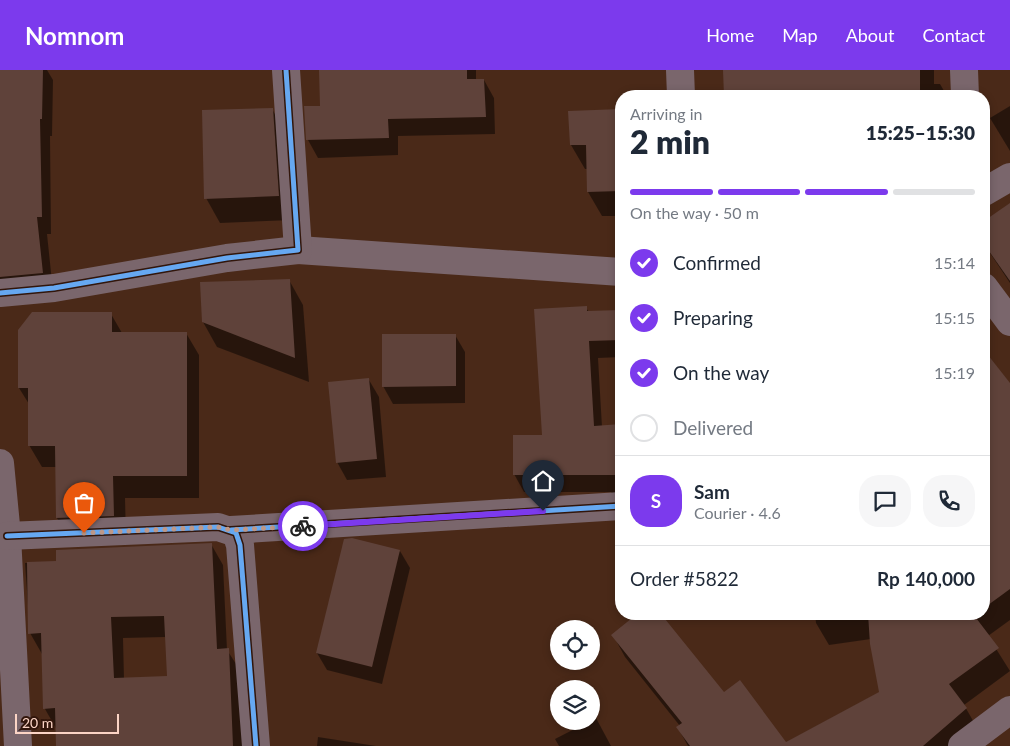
<!DOCTYPE html>
<html lang="en">
<head>
<meta charset="utf-8">
<style>
  body { margin:0; font-family:Lato,sans-serif; background:#f6f6f7; color:#1f2937; height:100vh; display:flex; flex-direction:column; font-size:19px; white-space:nowrap }
  * { box-sizing:border-box; margin:0 }
  p { font-size:16px; color:#747a83 }
  .icon { flex:none; width:28px; height:28px; fill:none; stroke:currentColor; stroke-width:2; stroke-linecap:round; stroke-linejoin:round }
  .map { position:relative; flex:1; overflow:hidden }
  .sheet { position:absolute; left:615px; top:20px; width:375px; height:530px; display:flex; flex-direction:column; background:#fff; border-radius:20px; box-shadow:0 2px 8px #0003 }
  .sheet>* { flex:none }
  .buttons { position:absolute; left:550px; top:550px; display:grid; gap:10px }
  .buttons a { display:grid; place-items:center; width:50px; height:50px; border-radius:50%; background:#fff; box-shadow:0 2px 8px #0003; font-size:25px }
  .scale { position:absolute; left:15px; bottom:12px; width:104px; box-sizing:border-box; padding-left:5px; border:2px solid #fbd4c5; border-top:0; font-size:14px; line-height:18px; white-space:nowrap; color:#fbd4c5; -webkit-text-stroke:4px #32160b; paint-order:stroke }
  .pin { position:absolute; display:grid; place-items:center; width:42px; height:42px; color:#fff; margin:-51px -21px; border-radius:50% 50% 50% 0; rotate:-45deg; box-shadow:0 0 5px #0007 }
  .pin .icon { rotate:45deg }
  .courier { position:absolute; display:grid; place-items:center; width:50px; height:50px; margin:-25px; border:4px solid #7c3aed; border-radius:50%; background:#fff; color:#222; box-shadow:0 1px 6px #0007 }
  .headline em { font-style:normal; font-weight:800 }
  .headline div { display:flex; flex-direction:column-reverse }
  .headline { display:flex; align-items:center; justify-content:space-between; height:85px; padding:0 15px }
  h1 { font-size:32px; font-weight:800; line-height:38px }
  .bar { display:grid; grid-template-columns:repeat(4,1fr); gap:8px 5px; align-content:center; height:60px; padding:0 15px }
  .bar i { height:6px; border-radius:4px; background:#e0e1e3 }
  .bar .selected { background:#7c3aed }
  .bar p { grid-column:span 4 }
  .line { display:flex; align-items:center; gap:12px; padding:0 15px; border-top:1px solid #e0e1e3 }
  .line div { flex:1 }
  .round { display:grid; place-items:center; flex:none; width:52px; height:52px; border-radius:20px; background:#f6f6f7 }
  ol { padding:0 15px; list-style:none }
  li { display:flex; align-items:center; gap:15px; height:55px }
  li p { margin-inline-start:auto }
  li .icon { padding:5px; border-radius:50%; background:#7c3aed; color:#fff; stroke-width:4 }
  li:last-child { color:#747a83 }
  li i { width:28px; height:28px; border:2px solid #e0e1e3; border-radius:50% }
  header { display:flex; align-items:center; gap:30px; box-sizing:border-box; height:70px; padding:0 25px; background:#7c3aed; color:#fff }
  header strong { font-size:24px }
  nav { display:flex; gap:28px; margin-inline-start:auto; font-size:18px }
  .map>svg:first-child { display:block }
  .shadow { fill:#0007; fill-rule:evenodd }
  .building { fill:#5f423a; fill-rule:evenodd }
  .lines { fill:none; stroke-linecap:round; stroke-linejoin:round }
  .minor { stroke:#7a666c; stroke-width:28 }
  .cycleway-casing { stroke:#32160b; stroke-width:8 }
  .cycleway { stroke:#66a8f1; stroke-width:5 }
  .done { stroke:#bd9888; stroke-width:5; stroke-dasharray:0 9 }
  .route { stroke:#7c3aed; stroke-width:6 }
</style>
</head>
<body>
<header>
<strong>Nomnom</strong>
<nav><a>Home</a><a>Map</a><a>About</a><a>Contact</a></nav>
</header>
<div class="map">
<svg width="1010" height="676" viewBox="0 0 1010 676">
  <rect width="100%" height="100%" fill="#4a2918"/>
  <g class="shadow">
    <polygon points="0,0 47,0 53,10 52,66 50,66 51,164 47,164 53,221 0,226"/>
    <polygon points="320,0 476,0 476,10 484,10 494,28 495,64 398,66 398,85 318,88 308,70 305,38 321,37"/>
    <polygon points="725,0 934,0 934,14 940,14 947,26 725,26"/>
    <polygon points="1010,36 1010,81 990,48"/>
    <polygon points="272,39 286,63 292,150 220,153 206,128"/>
    <polygon points="621,41 621,146 602,146 588,122 588,99 585,99 571,75 570,42"/>
    <polygon points="1010,135 1010,213 984,174 984,153"/>
    <polygon points="289,210 303,235 309,312 217,277 203,252"/>
    <polygon points="586,238 589,242 621,241 621,287 598,288 602,357 621,355 621,424 613,425 611,422 524,422 514,404 543,366"/>
    <polygon points="111,244 122,263 186,263 199,285 199,428 125,428 126,468 69,470 57,448 56,397 42,397 29,375 29,334 19,318"/>
    <polygon points="455,265 465,282 465,333 393,334 383,316"/>
    <polygon points="986,284 1010,316 1010,550 988,566 1010,601 964,635 979,661 962,676 688,676 678,658 680,656 625,587 613,565 639,544 659,544 723,624 785,673 880,622 871,569 829,575 816,553 815,544 984,544 984,286"/>
    <polygon points="369,310 379,327 386,407 347,410 337,392"/>
    <path d="M211,474l12,21 4,85 13,20 4,76h-186l-1,-16 -12,-21 -3,-55 -12,-21 -5,-70h32zM166,567l2,40 -44,2 -1,-41z"/>
    <polygon points="400,481 410,498 382,614 327,600 317,583"/>
    <polygon points="596,648 611,676 559,676 555,669"/>
    <polygon points="318,667 376,676 317,676"/>
  </g>
  <g class="building">
    <polygon points="0,0 43,0 42,49 40,49 42,147 37,147 43,203 0,207"/>
    <polygon points="319,0 467,0 467,9 484,9 486,47 388,49 389,68 306,70 304,36 320,36"/>
    <polygon points="723,0 920,0 920,26 724,26"/>
    <polygon points="273,38 279,126 204,129 202,40"/>
    <polygon points="621,39 621,121 587,122 586,75 570,75 568,41"/>
    <polygon points="1010,133 1010,211 984,174 984,151"/>
    <polygon points="290,209 295,288 202,252 200,212"/>
    <polygon points="587,236 587,241 621,240 621,270 589,271 594,356 621,354 621,405 513,405 513,365 542,365 534,239"/>
    <polygon points="32,242 112,242 112,262 187,262 187,406 113,406 114,446 56,448 55,376 28,376 28,318 18,318 18,260"/>
    <polygon points="382,264 456,264 456,316 382,317"/>
    <polygon points="984,280 1010,313 1010,519 984,538"/>
    <polygon points="369,308 377,389 336,393 328,312"/>
    <polygon points="352,468 400,480 372,597 316,583 344,469"/>
    <path d="M212,473l5,106 12,-1 4,98h-177l-1,-38 -12,1 -2,-76 -13,1 -1,-72 29,-1v-11zM164,546l3,60 -53,2 -3,-61z"/>
    <polygon points="637,544 661,544 724,622 740,610 786,672 879,622 870,574 868,544 973,544 999,578 949,614 967,638 923,676 690,676 676,657 682,653 611,565"/>
  </g>
  <g class="lines">
    <g class="minor">
      <polyline points="680,0 681,26"/>
      <polyline points="964,0 965,26"/>
      <polyline points="984,122 1010,107"/>
      <polyline points="298,180 621,202"/>
      <polyline points="984,217 1010,252"/>
      <polyline points="0,223 54,218 227,188 298,180 286,0"/>
      <polyline points="0,393 7,466 18,676"/>
      <polyline points="231,460 621,436"/>
      <polyline points="7,466 218,457 236,463 240,475 256,676"/>
      <polyline points="962,676 1010,640"/>
    </g>
    <defs>
      <g id="cycleway">
        <polyline points="0,223 54,218 227,188 298,180 286,0"/>
        <polyline points="231,460 621,436"/>
        <polyline points="7,466 218,457 236,463 240,475 256,676"/>
      </g>
    </defs>
    <use href="#cycleway" class="cycleway-casing"/>
    <use href="#cycleway" class="cycleway"/>
  </g>
  <g class="lines">
    <polyline class="done" points="84,463 218,457 231,460 303,456"/>
    <polyline class="route" points="303,456 543,441"/>
  </g>
</svg>
<div class="buttons">
<a><svg class="icon" aria-label="locate" viewBox="0 0 24 24"><circle cx="12" cy="12" r="6"/><path d="M12 2v4M12 18v4M2 12h4M18 12h4"/></svg></a>
<a><svg class="icon" aria-label="layers" viewBox="0 0 24 24"><path d="M12 4l9 5-9 5-9-5zM3 14l9 5 9-5"/></svg></a>
</div>
<div class="scale">20 m</div>
<div class="pin" style="left:84px;top:463px;background:#ea580c"><svg class="icon" aria-label="bag" viewBox="0 0 24 24"><path d="M5 8h14l-1 12H6zM9 8a3 3 0 0 1 6 0"/></svg></div>
<div class="pin" style="left:543px;top:441px;background:#1f2937"><svg class="icon" aria-label="home" viewBox="0 0 24 24"><path d="M3 11l9-7 9 7M6 9v11h12V9"/></svg></div>
<div class="courier" style="left:303px;top:456px"><svg class="icon" aria-label="bike" viewBox="0 0 24 24"><circle cx="6" cy="16" r="4"/><circle cx="18" cy="16" r="4"/><path d="M6 16l4-8h5l3 8M10 8l3 8H6M13 5h3"/></svg></div>
<section class="sheet">
<div class="headline"><div><h1>2 min</h1><p>Arriving in</p></div><em>15:25–15:30</em></div>
<div class="bar"><i class="selected"></i><i class="selected"></i><i class="selected"></i><i></i><p>On the way · 50 m</p></div>
<ol>
<li><svg class="icon" aria-label="check" viewBox="0 0 24 24"><path d="M5 12l5 5 9-10"/></svg>Confirmed<p>15:14</p></li>
<li><svg class="icon" aria-label="check" viewBox="0 0 24 24"><path d="M5 12l5 5 9-10"/></svg>Preparing<p>15:15</p></li>
<li><svg class="icon" aria-label="check" viewBox="0 0 24 24"><path d="M5 12l5 5 9-10"/></svg>On the way<p>15:19</p></li>
<li><i></i>Delivered</li>
</ol>
<div class="line" style="height:90px"><b class="round" style="background:#7c3aed;color:#fff">S</b><div><b>Sam</b><p>Courier · 4.6</p></div><a class="round"><svg class="icon" aria-label="chat" viewBox="0 0 24 24"><path d="M4 5h16v11H9l-5 4z"/></svg></a><a class="round"><svg class="icon" aria-label="phone" viewBox="0 0 24 24"><path d="M5 4h4l2 5-3 2q2 4 5 5l2-3 5 2v4C11 20 4 13 5 4z"/></svg></a></div>
<div class="line" style="height:65px"><div>Order #5822</div><b>Rp 140,000</b></div>
</section>
</div>
</body>
</html>
